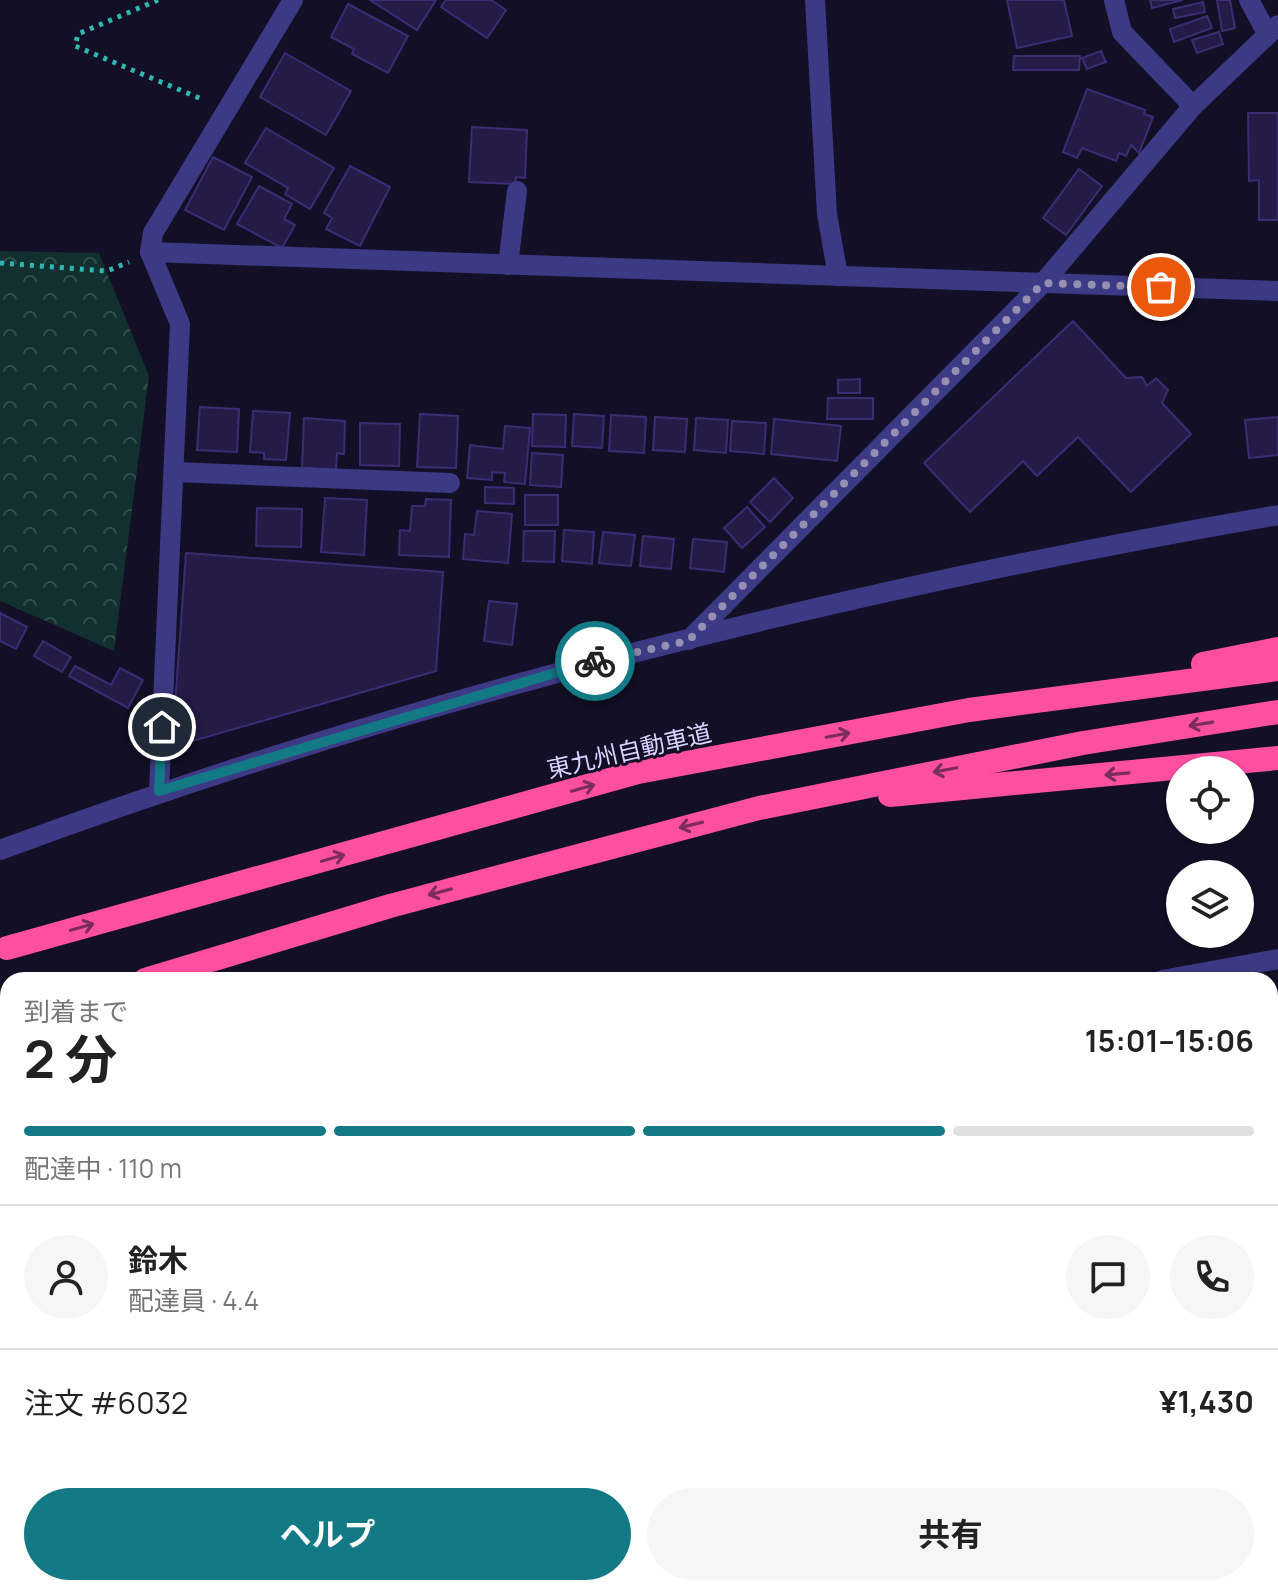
<!DOCTYPE html>
<html lang="ja">
<head>
<meta charset="utf-8">
<style>
  body { margin:0; font-family:Manrope,"Noto Sans JP",sans-serif; background:#f6f6f6; color:#222; height:100vh; display:flex; flex-direction:column; font-size:30px; white-space:nowrap }
  * { box-sizing:border-box; margin:0 }
  p { font-size:26px; color:#767676 }
  .icon { flex:none; width:44px; height:44px; fill:none; stroke:currentColor; stroke-width:2; stroke-linecap:round; stroke-linejoin:round }
  .map { position:relative; flex:1; overflow:hidden }
  .drawer { position:absolute; left:0px; top:972px; width:1278px; height:624px; display:flex; flex-direction:column; background:#fff; border-radius:24px 24px 0 0; box-shadow:0 2px 6px #0004 }
  .drawer>* { flex:none }
  .buttons { position:absolute; left:1166px; top:756px; display:grid; gap:16px }
  .buttons a { display:grid; place-items:center; width:88px; height:88px; border-radius:50%; background:#fff; box-shadow:0 2px 6px #0004; font-size:40px }
  .pin { position:absolute; display:grid; place-items:center; width:68px; height:68px; color:#fff; margin:-34px; border:4px solid #fff; border-radius:50%; box-shadow:0 2px 8px #0007 }
  .courier { position:absolute; display:grid; place-items:center; width:80px; height:80px; margin:-40px; border:6px solid #137a85; border-radius:50%; background:#fff; color:#222; box-shadow:0 2px 10px #0007 }
  .overview em { font-style:normal; font-weight:700 }
  .overview div { display:flex; flex-direction:column-reverse }
  .overview { display:flex; align-items:center; justify-content:space-between; height:136px; padding:0 24px }
  h1 { font-size:52px; font-weight:700; line-height:60px }
  .bar { display:grid; grid-template-columns:repeat(4,1fr); gap:12px 8px; align-content:center; height:96px; padding:0 24px }
  .bar i { height:10px; border-radius:6px; background:#e0e0e0 }
  .bar .on { background:#137a85 }
  .bar p { grid-column:span 4 }
  .line { display:flex; align-items:center; gap:20px; padding:0 24px; border-top:2px solid #e0e0e0 }
  .line div { flex:1 }
  .round { display:grid; place-items:center; flex:none; width:84px; height:84px; border-radius:42px; background:#f6f6f6 }
  .action { display:flex; gap:16px; margin-top:auto; padding:16px 24px }
  .action a { flex:1; height:92px; border-radius:48px; background:#137a85; color:#fff; font-size:32px; font-weight:700; line-height:92px; text-align:center }
  .action a+a { background:#f6f6f6; color:#222 }
  .map>svg:first-child { display:block }
  .forest { fill:url(#forest-crowns) }
  .building { fill:#241b47; stroke:#3b2d73; stroke-width:2 }
  .lines { fill:none; stroke-linecap:round; stroke-linejoin:round }
  .motorway-tunnel { stroke:#312d47; stroke-width:24; stroke-dasharray:24 12; stroke-linecap:butt }
  .path { stroke:#2fb8b0; stroke-width:5; stroke-dasharray:4 6; stroke-linecap:butt }
  .minor { stroke:#3d3a85; stroke-width:20 }
  .primary { stroke:#c25bff; stroke-width:20 }
  .motorway { stroke:#ff4fa3; stroke-width:24 }
  .oneway { stroke:#7d2c5e }
  .done { stroke:#948fb3; stroke-width:8; stroke-dasharray:0 14.4 }
  .route { stroke:#137a85; stroke-width:10 }
  .labels { text-anchor:middle; dominant-baseline:central; stroke-width:6; stroke-linejoin:round; paint-order:stroke }
  .street-label { font-size:24px; fill:#d9d4ff; stroke:#130f26 }
</style>
</head>
<body>
<div class="map">
<svg width="1278" height="1596" viewBox="0 0 1278 1596">
  <defs>
    <pattern id="forest-crowns" width="20" height="18" patternUnits="userSpaceOnUse" patternTransform="scale(2)"><rect width="20" height="18" fill="#12302f"/><path d="M2 6a3 3 0 1 1 6 0M12 15a3 3 0 1 1 6 0" fill="none" stroke="#344d4e"/></pattern>
  </defs>
  <rect width="100%" height="100%" fill="#130f26"/>
  <polygon class="forest" points="0,251 99,253 149,376 114,651 0,601"/>
  <g class="building">
    <polygon points="370,0 436,0 417,30"/>
    <polygon points="446,0 491,0 506,10 487,38 441,7"/>
    <polygon points="1007,0 1064,0 1072,36 1017,48"/>
    <polygon points="1150,0 1183,0 1152,8"/>
    <polygon points="1217,0 1230,0 1235,28 1222,31"/>
    <polygon points="1203,2 1205,12 1175,18 1173,9"/>
    <polygon points="348,4 408,36 388,73 352,54 354,49 331,37"/>
    <polygon points="1207,16 1212,28 1174,42 1170,29"/>
    <polygon points="1219,32 1223,44 1197,53 1192,40"/>
    <polygon points="1101,51 1106,62 1087,69 1082,58"/>
    <polygon points="285,53 351,91 326,135 260,97"/>
    <polygon points="1014,56 1080,56 1079,70 1013,70"/>
    <polygon points="1087,89 1145,110 1144,114 1153,117 1139,153 1131,145 1126,156 1119,153 1116,161 1082,148 1077,158 1063,152"/>
    <polygon points="1248,113 1278,113 1278,220 1259,220 1259,180 1249,181"/>
    <polygon points="472,127 527,130 525,178 516,177 515,184 469,182"/>
    <polygon points="266,128 334,168 310,209 285,194 288,188 245,163"/>
    <polygon points="213,157 252,177 224,230 185,210"/>
    <polygon points="350,166 390,187 360,246 326,229 332,218 324,213"/>
    <polygon points="1079,169 1102,186 1066,235 1043,218"/>
    <polygon points="259,186 292,204 284,219 295,225 282,248 237,224"/>
    <polygon points="1073,321 1126,378 1142,377 1147,386 1156,378 1168,390 1162,403 1191,434 1131,492 1078,437 1037,476 1023,461 970,512 924,463"/>
    <polygon points="860,379 860,393 838,393 838,380"/>
    <polygon points="828,398 873,398 873,419 827,419"/>
    <polygon points="200,407 239,409 237,452 197,450"/>
    <polygon points="253,411 290,413 286,460 264,459 264,453 250,452"/>
    <polygon points="420,414 458,416 456,468 417,467"/>
    <polygon points="533,414 566,415 565,447 532,446"/>
    <polygon points="574,414 604,416 602,448 572,446"/>
    <polygon points="611,415 646,417 644,453 609,451"/>
    <polygon points="655,417 687,419 685,452 653,450"/>
    <polygon points="1278,417 1278,455 1249,458 1245,420"/>
    <polygon points="304,418 345,421 344,454 337,453 336,470 302,468"/>
    <polygon points="696,418 728,420 726,453 694,450"/>
    <polygon points="774,419 841,426 837,461 771,454"/>
    <polygon points="732,421 766,423 764,454 730,451"/>
    <polygon points="360,423 400,424 399,466 360,465"/>
    <polygon points="505,426 530,428 525,484 504,482 505,473 492,472 492,480 467,478 470,445 503,449"/>
    <polygon points="532,453 563,455 561,487 530,485"/>
    <polygon points="774,478 793,498 770,522 750,502"/>
    <polygon points="485,487 514,488 514,504 485,503"/>
    <rect x="525" y="495" width="33" height="30"/>
    <polygon points="325,498 367,500 364,555 321,552"/>
    <polygon points="426,499 451,500 449,557 399,555 400,530 410,531 412,506 425,506"/>
    <polygon points="747,507 765,527 742,548 724,528"/>
    <polygon points="257,508 302,509 301,547 256,546"/>
    <polygon points="477,511 512,514 508,563 463,559 465,534 474,535"/>
    <polygon points="564,530 594,532 592,564 562,561"/>
    <polygon points="524,531 555,531 554,562 523,561"/>
    <polygon points="603,532 635,535 631,566 599,563"/>
    <polygon points="643,536 674,539 671,569 640,566"/>
    <polygon points="693,539 727,542 724,572 690,568"/>
    <polygon points="186,553 443,572 436,671 172,747"/>
    <polygon points="489,601 517,604 512,645 484,641"/>
    <polygon points="0,613 27,627 16,649 0,641"/>
    <polygon points="43,641 71,657 62,672 34,656"/>
    <polygon points="75,666 111,685 120,668 143,680 128,708 69,676"/>
  </g>
  <g class="lines">
    <polyline class="motorway-tunnel" points="0,1026 8,1023"/>
    <g class="path">
      <polyline points="158,0 78,34 75,46 204,100"/>
      <polyline points="0,263 107,271 129,262"/>
    </g>
    <g class="minor">
      <polyline points="815,0 827,214 838,276"/>
      <polyline points="1114,0 1122,32 1193,106"/>
      <polyline points="1249,0 1268,35"/>
      <polyline points="150,252 1278,291"/>
      <polyline points="508,265 517,191"/>
      <polyline points="175,472 450,483"/>
      <polyline points="689,640 1043,283 1193,106 1278,25"/>
      <polyline points="159,791 180,324 150,252 153,233 293,0"/>
      <path d="M0,850c414,-153 844,-260 1278,-335"/>
      <polyline points="1162,980 1278,959"/>
      <polyline points="0,1150 8,1154"/>
    </g>
    <g class="primary">
      <polyline points="0,1215 8,1216"/>
      <polyline points="0,1256 8,1257"/>
      <polyline points="1270,1560 1278,1563"/>
      <polyline points="1235,1588 1259,1596"/>
    </g>
    <g class="motorway">
      <polyline points="1203,664 1278,649"/>
      <polyline points="890,795 1278,758"/>
      <polyline points="7,948 638,772 969,710 1278,669"/>
      <polyline points="145,980 390,906 759,808 1083,743 1278,712"/>
    </g>
  </g>
  <defs><path id="oneway-shaft" d="M-6 0H5M1.5-3L5.5 0L1.5 3" fill="none" stroke-width="1.6" stroke-linecap="round" stroke-linejoin="round" transform="scale(2)"/></defs>
  <g class="oneway">
    <use href="#oneway-shaft" transform="translate(1201 724) rotate(171)"/>
    <use href="#oneway-shaft" transform="translate(838 735) rotate(-11)"/>
    <use href="#oneway-shaft" transform="translate(945 770) rotate(169)"/>
    <use href="#oneway-shaft" transform="translate(1117 774) rotate(175)"/>
    <use href="#oneway-shaft" transform="translate(583 788) rotate(-16)"/>
    <use href="#oneway-shaft" transform="translate(691 825) rotate(166)"/>
    <use href="#oneway-shaft" transform="translate(333 858) rotate(-16)"/>
    <use href="#oneway-shaft" transform="translate(440 892) rotate(165)"/>
    <use href="#oneway-shaft" transform="translate(82 927) rotate(-16)"/>
  </g>
  <g class="lines">
    <polyline class="done" points="595,661 688,641 1043,283 1161,287"/>
    <polyline class="route" points="162,727 159,791 595,661"/>
  </g>
  <g class="labels">
    <g class="street-label">
      <text transform="translate(629 750) rotate(-13)">東九州自動車道</text>
    </g>
  </g>
</svg>
<div class="buttons">
<a><svg class="icon" aria-label="locate" viewBox="0 0 24 24"><circle cx="12" cy="12" r="6"/><path d="M12 2v4M12 18v4M2 12h4M18 12h4"/></svg></a>
<a><svg class="icon" aria-label="layers" viewBox="0 0 24 24"><path d="M12 4l9 5-9 5-9-5zM3 14l9 5 9-5"/></svg></a>
</div>
<div class="pin" style="left:1161px;top:287px;background:#ea580c"><svg class="icon" aria-label="bag" viewBox="0 0 24 24"><path d="M5 8h14l-1 12H6zM9 8a3 3 0 0 1 6 0"/></svg></div>
<div class="pin" style="left:162px;top:727px;background:#1f2937"><svg class="icon" aria-label="home" viewBox="0 0 24 24"><path d="M3 11l9-7 9 7M6 9v11h12V9"/></svg></div>
<div class="courier" style="left:595px;top:661px"><svg class="icon" aria-label="bike" viewBox="0 0 24 24"><circle cx="6" cy="16" r="4"/><circle cx="18" cy="16" r="4"/><path d="M6 16l4-8h5l3 8M10 8l3 8H6M13 5h3"/></svg></div>
<section class="drawer">
<div class="overview"><div><h1>2 分</h1><p>到着まで</p></div><em>15:01–15:06</em></div>
<div class="bar"><i class="on"></i><i class="on"></i><i class="on"></i><i></i><p>配達中 · 110 m</p></div>
<div class="line" style="height:144px"><a class="round"><svg class="icon" aria-label="person" viewBox="0 0 24 24"><circle cx="12" cy="8" r="4"/><path d="M4 21q1-7 8-7t8 7"/></svg></a><div><b>鈴木</b><p>配達員 · 4.4</p></div><a class="round"><svg class="icon" aria-label="chat" viewBox="0 0 24 24"><path d="M4 5h16v11H9l-5 4z"/></svg></a><a class="round"><svg class="icon" aria-label="phone" viewBox="0 0 24 24"><path d="M5 4h4l2 5-3 2q2 4 5 5l2-3 5 2v4C11 20 4 13 5 4z"/></svg></a></div>
<div class="line" style="height:104px"><div>注文 #6032</div><b>¥1,430</b></div>
<div class="action"><a>ヘルプ</a><a>共有</a></div>
</section>
</div>
</body>
</html>
